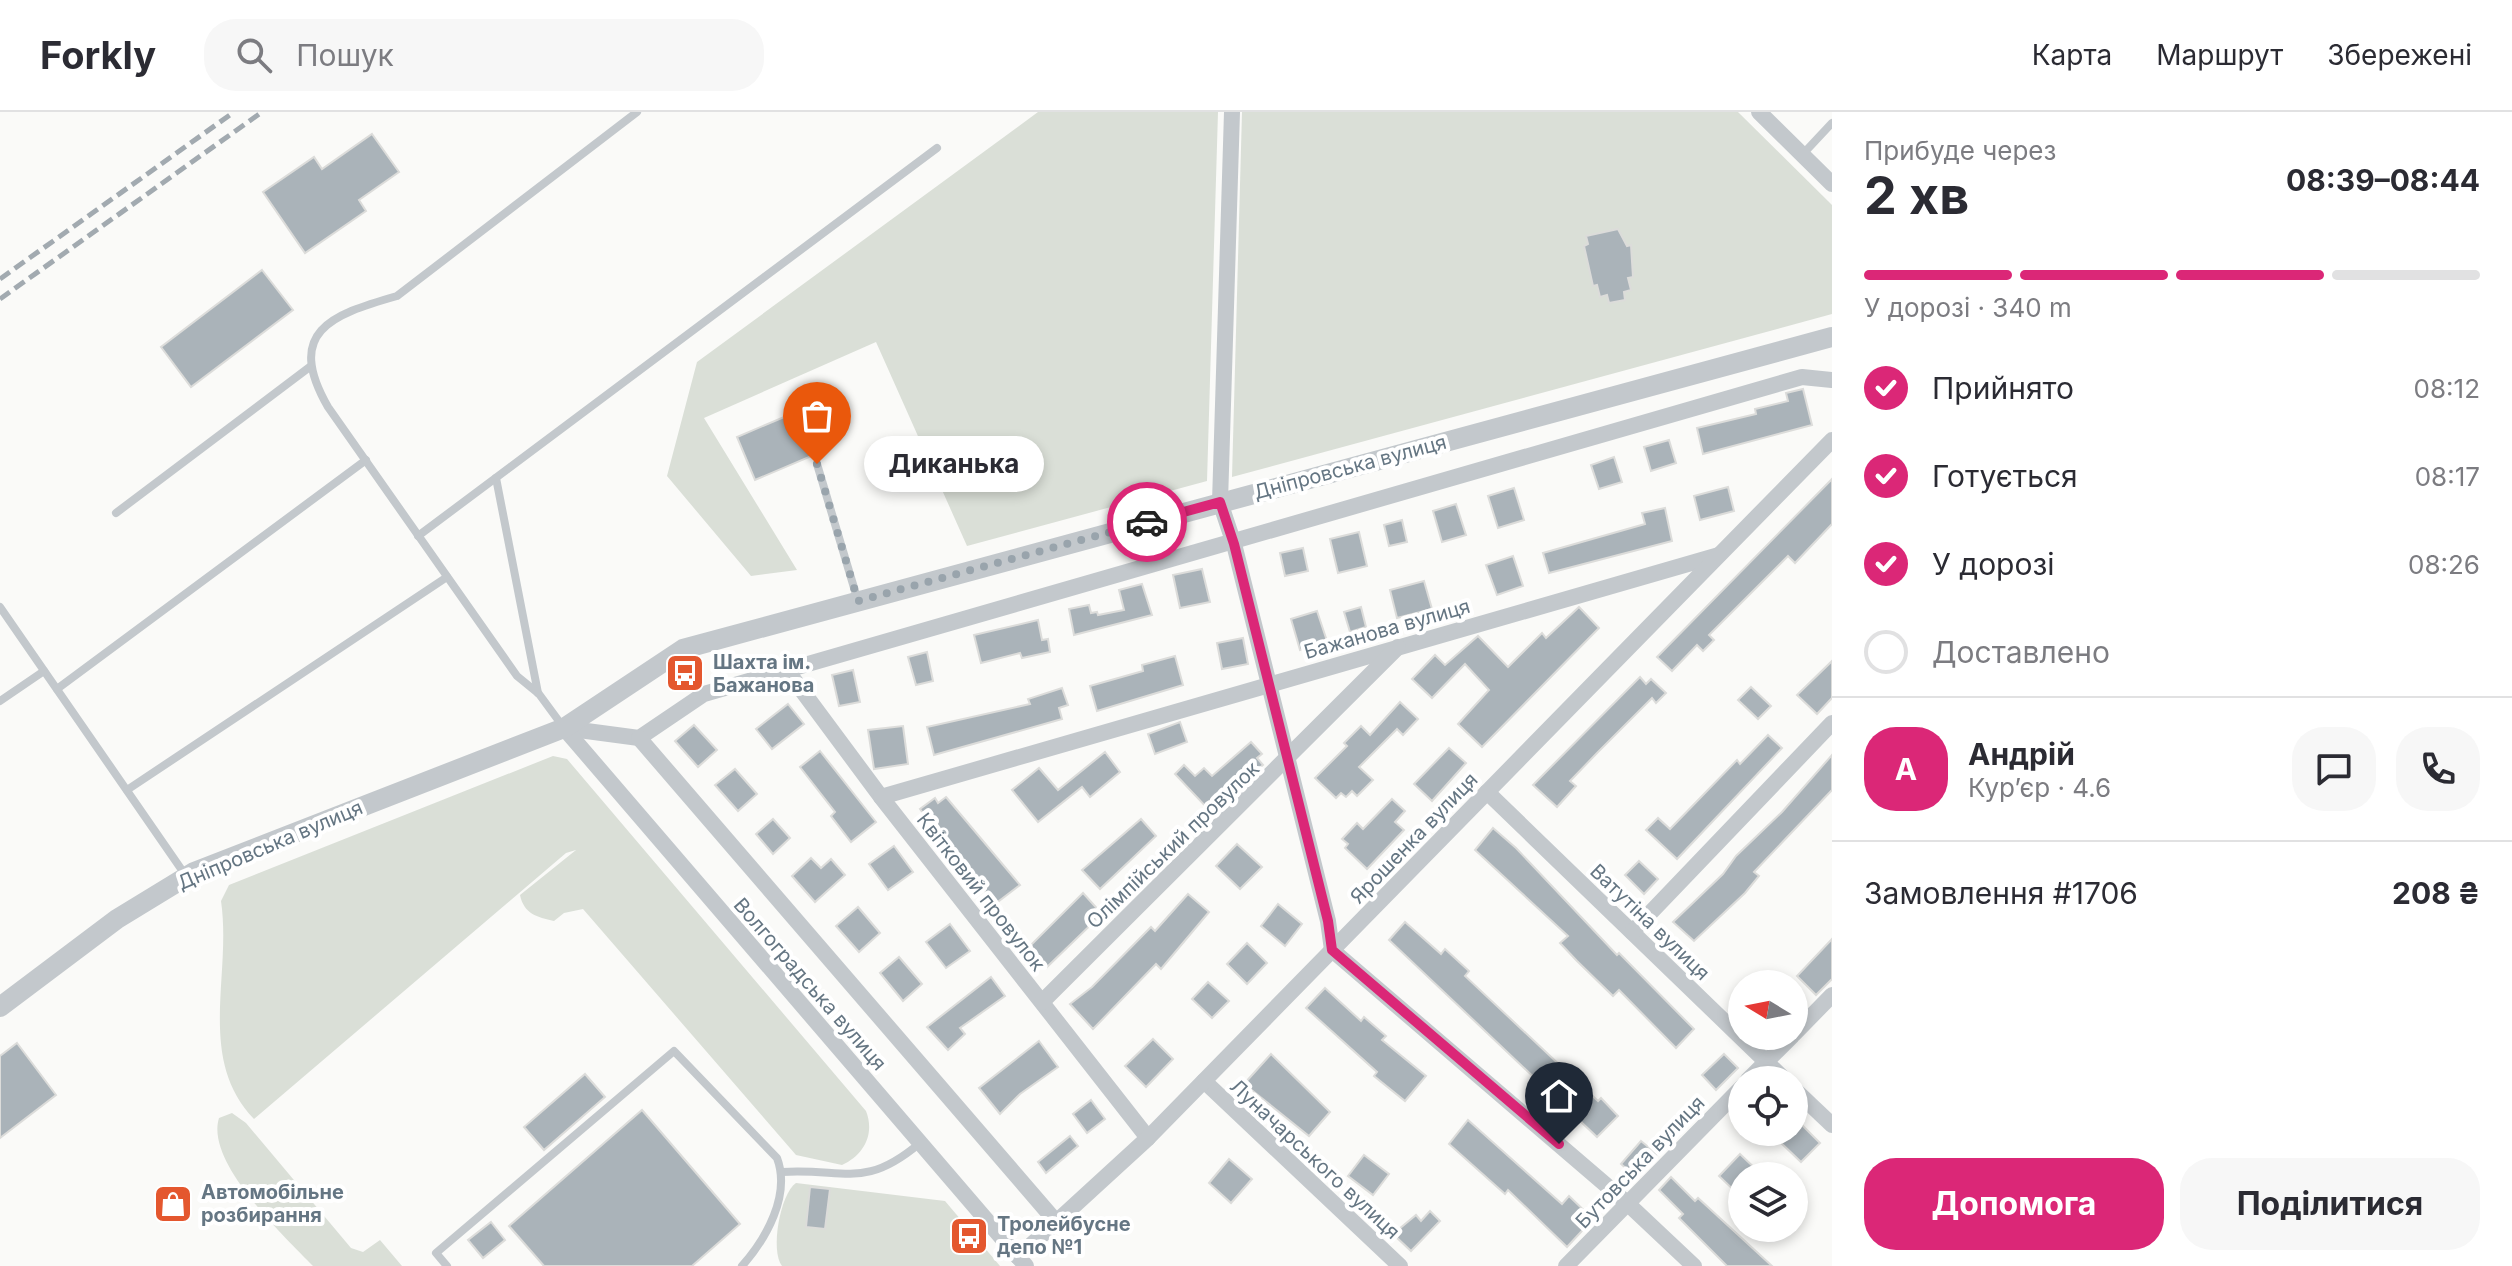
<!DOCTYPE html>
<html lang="uk">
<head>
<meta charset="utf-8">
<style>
  body { margin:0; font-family:Inter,sans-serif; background:#f7f7f7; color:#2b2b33; height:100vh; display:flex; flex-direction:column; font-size:30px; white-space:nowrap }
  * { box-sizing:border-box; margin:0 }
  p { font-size:26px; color:#7c7c81 }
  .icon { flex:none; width:44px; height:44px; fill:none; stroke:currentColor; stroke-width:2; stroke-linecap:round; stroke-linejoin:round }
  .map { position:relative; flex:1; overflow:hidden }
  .panel { display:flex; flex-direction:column; background:#fff; width:680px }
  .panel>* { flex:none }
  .needle { width:52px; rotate:280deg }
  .fabs { position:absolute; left:1728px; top:858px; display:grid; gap:16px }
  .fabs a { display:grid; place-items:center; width:80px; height:80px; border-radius:50%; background:#fff; box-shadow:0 4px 12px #0003; font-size:40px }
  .pin { position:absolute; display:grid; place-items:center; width:68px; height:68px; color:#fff; margin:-82px -34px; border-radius:50% 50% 50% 0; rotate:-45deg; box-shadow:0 0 8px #0007 }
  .pin .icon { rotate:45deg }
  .courier { position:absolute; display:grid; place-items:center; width:80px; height:80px; margin:-40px; border:6px solid #db2777; border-radius:50%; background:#fff; color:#222; box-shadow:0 2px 10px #0007 }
  .bubble { position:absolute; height:56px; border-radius:28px; background:#fff; box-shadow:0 4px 12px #0003; font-size:26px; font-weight:700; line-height:56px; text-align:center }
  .summary em { font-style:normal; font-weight:700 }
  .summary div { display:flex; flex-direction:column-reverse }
  .summary { display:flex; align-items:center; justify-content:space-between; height:136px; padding:0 32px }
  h1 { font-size:52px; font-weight:700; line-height:60px }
  .bar { display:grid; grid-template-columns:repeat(4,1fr); gap:12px 8px; align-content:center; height:96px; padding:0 32px }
  .bar i { height:10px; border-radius:6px; background:#e1e1e2 }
  .bar .active { background:#db2777 }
  .bar p { grid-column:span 4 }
  .line { display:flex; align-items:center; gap:20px; padding:0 32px; border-top:2px solid #e1e1e2 }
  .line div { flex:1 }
  .round { display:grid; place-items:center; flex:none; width:84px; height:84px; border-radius:32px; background:#f7f7f7 }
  ol { padding:0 32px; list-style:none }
  li { display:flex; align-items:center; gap:24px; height:88px }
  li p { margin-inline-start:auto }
  li .icon { padding:8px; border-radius:50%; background:#db2777; color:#fff; stroke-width:4 }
  li:last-child { color:#7c7c81 }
  li i { width:44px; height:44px; border:4px solid #e1e1e2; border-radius:50% }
  .action { display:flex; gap:16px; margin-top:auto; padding:16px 32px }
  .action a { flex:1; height:92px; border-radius:32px; background:#db2777; color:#fff; font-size:32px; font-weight:700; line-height:92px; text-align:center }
  .action a+a { background:#f7f7f7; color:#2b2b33 }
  header { display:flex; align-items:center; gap:48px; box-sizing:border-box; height:112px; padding:0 40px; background:#fff; border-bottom:2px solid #e1e1e2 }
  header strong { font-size:38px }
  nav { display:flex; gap:44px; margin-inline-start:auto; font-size:28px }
  .search { width:560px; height:72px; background:#f7f7f7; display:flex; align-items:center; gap:20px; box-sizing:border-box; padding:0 28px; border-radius:32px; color:#7c7c81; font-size:30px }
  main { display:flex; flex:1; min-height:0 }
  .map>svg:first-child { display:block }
  .green { fill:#dadfd7 }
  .building { fill:#aab3b9; stroke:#dcdcda; stroke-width:2 }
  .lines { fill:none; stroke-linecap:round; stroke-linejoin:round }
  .service { stroke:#c3c8cc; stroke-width:8 }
  .minor { stroke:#c3c8cc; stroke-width:16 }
  .tertiary { stroke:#c3c8cc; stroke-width:20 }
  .rail { stroke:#a2aab0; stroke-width:5; stroke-dasharray:12 6; stroke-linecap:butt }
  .done { stroke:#99a4ac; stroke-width:8; stroke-dasharray:0 14.4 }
  .route { stroke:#db2777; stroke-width:10 }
  .labels { text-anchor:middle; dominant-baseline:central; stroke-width:8; stroke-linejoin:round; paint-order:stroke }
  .street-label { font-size:20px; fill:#657683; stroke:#fff }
  .poi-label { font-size:20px; font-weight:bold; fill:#657683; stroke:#fff; text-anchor:start }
</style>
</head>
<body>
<header>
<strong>Forkly</strong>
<div class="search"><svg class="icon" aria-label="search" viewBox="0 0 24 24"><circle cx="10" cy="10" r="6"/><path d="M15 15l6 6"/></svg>Пошук</div>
<nav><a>Карта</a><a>Маршрут</a><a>Збережені</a></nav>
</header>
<main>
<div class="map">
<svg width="1832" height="1154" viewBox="0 0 1832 1154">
  <rect width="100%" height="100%" fill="#fafaf8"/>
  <g class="green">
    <polygon points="1038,0 1218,0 1207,369 967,434 876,230 704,306 797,458 751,464 667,364 697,250"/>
    <polygon points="1242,0 1738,0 1832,93 1832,202 1232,365"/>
    <path d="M553,644l14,3 299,352c9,23 -2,44 -24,54l-46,-10 -213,-246 -19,4 -10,8c-17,-4 -30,-7 -34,-26l56,-45 -10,3 -312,266c-58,-61 -22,-143 -33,-218l8,-16z"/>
    <path d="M232,1001l14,10 105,125 12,4 17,-12 22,26h-89c-29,-30 -108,-104 -94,-148z"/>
    <path d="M796,1071l149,18 55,65h-218c-12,-15 -2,-72 14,-83z"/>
  </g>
  <g class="building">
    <polygon points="372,22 399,60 359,88 366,99 305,141 263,80 314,45 322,57"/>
    <polygon points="1618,117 1627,134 1631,133 1633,165 1628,166 1631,178 1624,180 1625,188 1609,191 1607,183 1600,185 1597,173 1593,174 1584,134 1588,132 1586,124"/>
    <polygon points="262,158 293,198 191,275 161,235"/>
    <polygon points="1803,277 1812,313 1703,342 1697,316 1756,302 1755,297 1788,289 1786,281"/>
    <polygon points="810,294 828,337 755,368 737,325"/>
    <polygon points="1669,328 1676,351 1651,359 1644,335"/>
    <polygon points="1614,345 1622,370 1599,377 1591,353"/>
    <polygon points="1832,367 1832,412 1795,451 1788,444 1709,523 1714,528 1703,539 1697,533 1672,559 1657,545"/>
    <polygon points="1728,375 1734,399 1700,408 1694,384"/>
    <polygon points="1514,376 1524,408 1498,416 1488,384"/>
    <polygon points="1456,392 1466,423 1442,430 1433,399"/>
    <polygon points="1665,396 1672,429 1549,461 1543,441 1645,412 1642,401"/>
    <polygon points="1402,408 1407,430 1389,434 1384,413"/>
    <polygon points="1359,420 1367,454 1338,461 1330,427"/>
    <polygon points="1303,436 1308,459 1285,464 1280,441"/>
    <polygon points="1513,444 1523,474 1497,483 1486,453"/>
    <polygon points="1202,457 1210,490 1180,496 1173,463"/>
    <polygon points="1424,469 1432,497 1397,506 1390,478"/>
    <polygon points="1142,472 1152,503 1074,523 1069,497 1089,493 1091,501 1097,500 1098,503 1124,498 1119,478"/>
    <polygon points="1361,495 1366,515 1350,520 1344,500"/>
    <polygon points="1579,495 1599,516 1482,635 1458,612 1489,578 1465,552 1432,586 1412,567 1435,543 1445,553 1478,524 1508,555 1542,521 1546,526"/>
    <polygon points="1317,499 1327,529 1300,538 1291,507"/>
    <polygon points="1038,508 1042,528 1048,527 1050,540 1022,546 1020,541 981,551 974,523"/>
    <polygon points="1243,526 1248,552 1222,557 1217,531"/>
    <polygon points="927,540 933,569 916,573 908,545"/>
    <polygon points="1175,544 1183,573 1097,599 1090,574 1143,559 1142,553"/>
    <polygon points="1832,549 1832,586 1817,602 1797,583"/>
    <polygon points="853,558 860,590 839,594 832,563"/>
    <polygon points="1640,565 1646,572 1651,567 1666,581 1656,591 1652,586 1598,640 1570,669 1576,674 1557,695 1533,673"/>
    <polygon points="1751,575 1771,594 1758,607 1738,588"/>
    <polygon points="1062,576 1068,593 1059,596 1062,607 934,643 927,615 1030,592 1028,587"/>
    <polygon points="1400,590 1418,607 1403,623 1397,617 1359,655 1373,668 1357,684 1352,679 1346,685 1341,681 1336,686 1315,666 1347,634 1344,631 1361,614 1370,623"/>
    <polygon points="788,592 804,612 772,637 756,617"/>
    <polygon points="1180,610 1187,630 1155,642 1148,622"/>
    <polygon points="694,613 717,638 698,655 675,629"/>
    <polygon points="903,614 908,652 874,657 868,618"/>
    <polygon points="1768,623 1782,636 1677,747 1646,718 1658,706 1670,717 1737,648 1740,652"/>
    <polygon points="1251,630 1262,642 1257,646 1263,653 1209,698 1175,662 1184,653 1195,664 1204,656 1212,664"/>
    <polygon points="1449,636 1466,651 1432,689 1414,672"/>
    <polygon points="820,639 876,710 851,730 831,704 835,700 800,655"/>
    <polygon points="1105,640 1120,660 1090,685 1082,675 1038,710 1012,678 1039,656 1058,678"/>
    <polygon points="1832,643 1832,678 1754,760 1759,764 1745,781 1694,829 1673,810 1723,762 1736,744 1782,700"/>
    <polygon points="735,657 757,682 738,699 715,673"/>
    <polygon points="946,685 1020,773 995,792 974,765 971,768 920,697 935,686 938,691"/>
    <polygon points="1392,687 1405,699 1395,710 1404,718 1367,757 1345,736 1348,732 1342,727 1357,711 1363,717"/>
    <polygon points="773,707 790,726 773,742 756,722"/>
    <polygon points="1141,707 1156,724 1100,777 1082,758"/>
    <polygon points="1493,716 1516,736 1617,843 1619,841 1694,917 1676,936 1619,878 1613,884 1577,849 1560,831 1568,824 1475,738"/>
    <polygon points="1237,732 1262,755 1240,777 1216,754"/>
    <polygon points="894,734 913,760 888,778 869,752"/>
    <polygon points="811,746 821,756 831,747 845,763 815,790 792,764"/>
    <polygon points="1639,749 1658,767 1644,782 1625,763"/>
    <polygon points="1083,781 1102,802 1047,855 1028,836"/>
    <polygon points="1188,782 1209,800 1161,857 1156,852 1093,917 1070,892 1092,875 1151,815 1155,819"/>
    <polygon points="1278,792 1302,812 1285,834 1261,814"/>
    <polygon points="858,795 880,821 859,840 836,814"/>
    <polygon points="1405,810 1441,842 1445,837 1469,859 1465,864 1598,989 1601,986 1618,1004 1597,1025 1389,828"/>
    <polygon points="950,812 970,839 946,856 926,830"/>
    <polygon points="1832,827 1832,867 1816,883 1797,864"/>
    <polygon points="1247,831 1267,851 1247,872 1227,852"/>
    <polygon points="899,845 922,872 903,889 880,861"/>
    <polygon points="991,865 1005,884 960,916 965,922 948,938 927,915"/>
    <polygon points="1208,870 1229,889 1212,906 1192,887"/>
    <polygon points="1325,876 1361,909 1364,905 1386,924 1382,928 1426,964 1405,989 1374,964 1377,960 1306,896"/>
    <polygon points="1153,927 1173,947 1146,975 1125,954"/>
    <polygon points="1039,929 1058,955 1020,982 1000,1002 979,976"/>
    <polygon points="17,931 56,983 0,1026 0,944"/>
    <polygon points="1271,942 1330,1000 1309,1024 1244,972"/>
    <polygon points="1724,942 1738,956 1716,978 1702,963"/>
    <polygon points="585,962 605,985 544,1038 524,1015"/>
    <polygon points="1091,988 1105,1007 1087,1021 1073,1002"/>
    <polygon points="642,998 740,1112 692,1154 544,1154 509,1114"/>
    <polygon points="1794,1005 1820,1031 1801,1050 1778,1028 1786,1020 1794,1020"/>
    <polygon points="1468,1008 1562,1092 1569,1084 1593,1107 1567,1135 1508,1078 1505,1082 1449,1032"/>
    <polygon points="1070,1024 1078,1034 1046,1061 1038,1050"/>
    <polygon points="1641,1029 1657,1042 1636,1065 1621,1052"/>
    <polygon points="1740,1042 1763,1064 1742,1064 1742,1086 1719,1064"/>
    <polygon points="1364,1043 1389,1062 1373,1083 1348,1064"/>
    <polygon points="1229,1047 1252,1067 1231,1091 1209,1071"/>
    <polygon points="1671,1065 1695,1089 1698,1086 1772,1154 1727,1154 1679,1106 1683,1102 1659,1078"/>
    <polygon points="810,1075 830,1077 825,1117 806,1115"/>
    <polygon points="1430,1099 1440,1109 1411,1139 1393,1122 1416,1103 1421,1109"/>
    <polygon points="491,1110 505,1128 483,1146 468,1128"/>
  </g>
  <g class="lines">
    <g class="service">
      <polyline points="1802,43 1832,11"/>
      <polyline points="817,352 858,489"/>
      <polyline points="496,366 538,581"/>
      <polyline points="116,401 311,254"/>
      <polyline points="418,424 937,36"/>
      <polyline points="0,495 186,764"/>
      <polyline points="57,577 366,348"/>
      <polyline points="0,589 44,559"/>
      <path d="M564,616l-25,-34 -22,-18 -189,-269c-43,-75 2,-92 69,-111l240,-184"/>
      <polyline points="127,678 447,465"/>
      <path d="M782,1060c64,-4 82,18 138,-29"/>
      <path d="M447,1154l-11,-13 238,-202 103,107c14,37 -11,81 -35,108"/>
    </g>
    <g class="minor">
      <polyline points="1232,0 1220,390 1234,432 1328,809 1332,838 1627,1091 1694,1154"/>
      <polyline points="1759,0 1832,72"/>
      <polyline points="786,557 881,685 1148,1026"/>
      <polyline points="564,616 639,626 704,582 1802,265 1832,268"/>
      <polyline points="564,616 1026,1154"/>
      <polyline points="639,626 1058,1112"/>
      <polyline points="1487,680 1785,968"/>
      <polyline points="881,685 1719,443"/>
      <polyline points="1632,820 1832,611"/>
      <polyline points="1042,890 1398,535"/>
      <polyline points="1794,922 1832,883"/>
      <polyline points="1748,968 1792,924"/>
      <polyline points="1204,969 1400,1154"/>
      <polyline points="1794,977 1832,1013"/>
      <polyline points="1018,1145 1148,1026 1832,328"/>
      <polyline points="1566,1154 1742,975"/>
    </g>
    <polyline class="tertiary" points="0,895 117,807 194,760 564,616 683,537 1832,225"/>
    <g class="rail">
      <polyline points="0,167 234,0"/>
      <polyline points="0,187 262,0"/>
    </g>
  </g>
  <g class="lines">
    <polyline class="done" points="817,352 858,489 1147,410"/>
    <polyline class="route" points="1147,410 1220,390 1234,432 1328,809 1332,838 1559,1032"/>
  </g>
  <defs>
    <symbol id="bus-square" viewBox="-11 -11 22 22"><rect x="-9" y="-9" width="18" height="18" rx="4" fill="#e4572e" stroke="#fff"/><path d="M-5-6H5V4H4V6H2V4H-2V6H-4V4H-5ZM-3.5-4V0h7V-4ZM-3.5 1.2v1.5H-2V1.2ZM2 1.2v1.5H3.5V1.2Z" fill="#fff"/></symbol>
    <symbol id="shop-square" viewBox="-11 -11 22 22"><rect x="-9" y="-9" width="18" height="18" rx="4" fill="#e4572e" stroke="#fff"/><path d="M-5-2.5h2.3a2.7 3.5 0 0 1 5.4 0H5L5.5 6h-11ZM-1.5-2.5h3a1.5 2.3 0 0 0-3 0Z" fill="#fff"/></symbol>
  </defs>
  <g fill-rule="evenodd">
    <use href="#bus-square" x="663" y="539" width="44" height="44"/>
    <use href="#shop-square" x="151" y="1070" width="44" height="44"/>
    <use href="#bus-square" x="947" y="1102" width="44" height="44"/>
  </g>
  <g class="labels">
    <g class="street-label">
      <text transform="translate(1350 355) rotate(-15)">Дніпровська вулиця</text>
      <text transform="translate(1387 517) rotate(-16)">Бажанова вулиця</text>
      <text transform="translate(1414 726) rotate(-46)">Ярошенка вулиця</text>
      <text transform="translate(270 733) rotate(-23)">Дніпровська вулиця</text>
      <text transform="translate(1173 733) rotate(-44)">Олімпійський провулок</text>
      <text transform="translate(981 780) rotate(52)">Квітковий провулок</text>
      <text transform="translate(1650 810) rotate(44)">Ватутіна вулиця</text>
      <text transform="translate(810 872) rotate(49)">Волгоградська вулиця</text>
      <text transform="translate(1315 1047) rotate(43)">Луначарського вулиця</text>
      <text transform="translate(1640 1050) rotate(-46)">Бутовська вулиця</text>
    </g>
    <g class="poi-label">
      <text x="713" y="550">Шахта ім.<tspan x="713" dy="23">Бажанова</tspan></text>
      <text x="201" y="1080">Автомобільне<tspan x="201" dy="23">розбирання</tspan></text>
      <text x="997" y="1112">Тролейбусне<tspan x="997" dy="23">депо №1</tspan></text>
    </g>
  </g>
</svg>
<div class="fabs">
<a><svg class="needle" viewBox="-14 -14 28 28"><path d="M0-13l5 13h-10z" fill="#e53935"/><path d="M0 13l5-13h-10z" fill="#7c7c81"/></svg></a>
<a><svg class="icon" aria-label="locate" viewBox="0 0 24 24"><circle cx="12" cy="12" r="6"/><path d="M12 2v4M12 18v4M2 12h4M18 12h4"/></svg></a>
<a><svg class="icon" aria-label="layers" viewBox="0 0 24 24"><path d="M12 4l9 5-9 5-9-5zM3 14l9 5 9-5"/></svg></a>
</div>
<div class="pin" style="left:817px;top:352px;background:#ea580c"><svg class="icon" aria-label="bag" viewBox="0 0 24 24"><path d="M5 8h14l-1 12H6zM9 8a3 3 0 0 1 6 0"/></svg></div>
<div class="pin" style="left:1559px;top:1032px;background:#1f2937"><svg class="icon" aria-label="home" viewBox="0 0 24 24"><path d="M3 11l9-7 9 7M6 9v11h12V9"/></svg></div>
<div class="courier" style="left:1147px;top:410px"><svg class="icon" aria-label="car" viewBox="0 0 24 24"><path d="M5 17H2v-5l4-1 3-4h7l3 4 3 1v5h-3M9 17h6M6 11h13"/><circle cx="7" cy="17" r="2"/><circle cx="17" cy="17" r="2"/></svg></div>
<div class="bubble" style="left:864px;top:324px;width:180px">Диканька</div>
</div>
<section class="panel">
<div class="summary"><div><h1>2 хв</h1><p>Прибуде через</p></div><em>08:39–08:44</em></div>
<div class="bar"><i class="active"></i><i class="active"></i><i class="active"></i><i></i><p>У дорозі · 340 m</p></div>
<ol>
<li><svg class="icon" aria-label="check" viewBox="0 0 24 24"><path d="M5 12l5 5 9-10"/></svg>Прийнято<p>08:12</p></li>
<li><svg class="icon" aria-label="check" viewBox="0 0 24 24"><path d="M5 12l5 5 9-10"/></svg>Готується<p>08:17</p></li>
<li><svg class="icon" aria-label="check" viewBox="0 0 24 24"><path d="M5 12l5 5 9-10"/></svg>У дорозі<p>08:26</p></li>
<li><i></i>Доставлено</li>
</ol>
<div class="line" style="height:144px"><b class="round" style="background:#db2777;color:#fff">А</b><div><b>Андрій</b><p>Кур’єр · 4.6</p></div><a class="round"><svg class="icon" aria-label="chat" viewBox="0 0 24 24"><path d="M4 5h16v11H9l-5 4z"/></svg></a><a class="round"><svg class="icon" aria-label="phone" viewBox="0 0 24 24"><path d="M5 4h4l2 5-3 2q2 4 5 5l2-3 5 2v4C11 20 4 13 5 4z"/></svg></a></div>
<div class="line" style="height:104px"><div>Замовлення #1706</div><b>208 ₴</b></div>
<div class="action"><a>Допомога</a><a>Поділитися</a></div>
</section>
</main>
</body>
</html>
